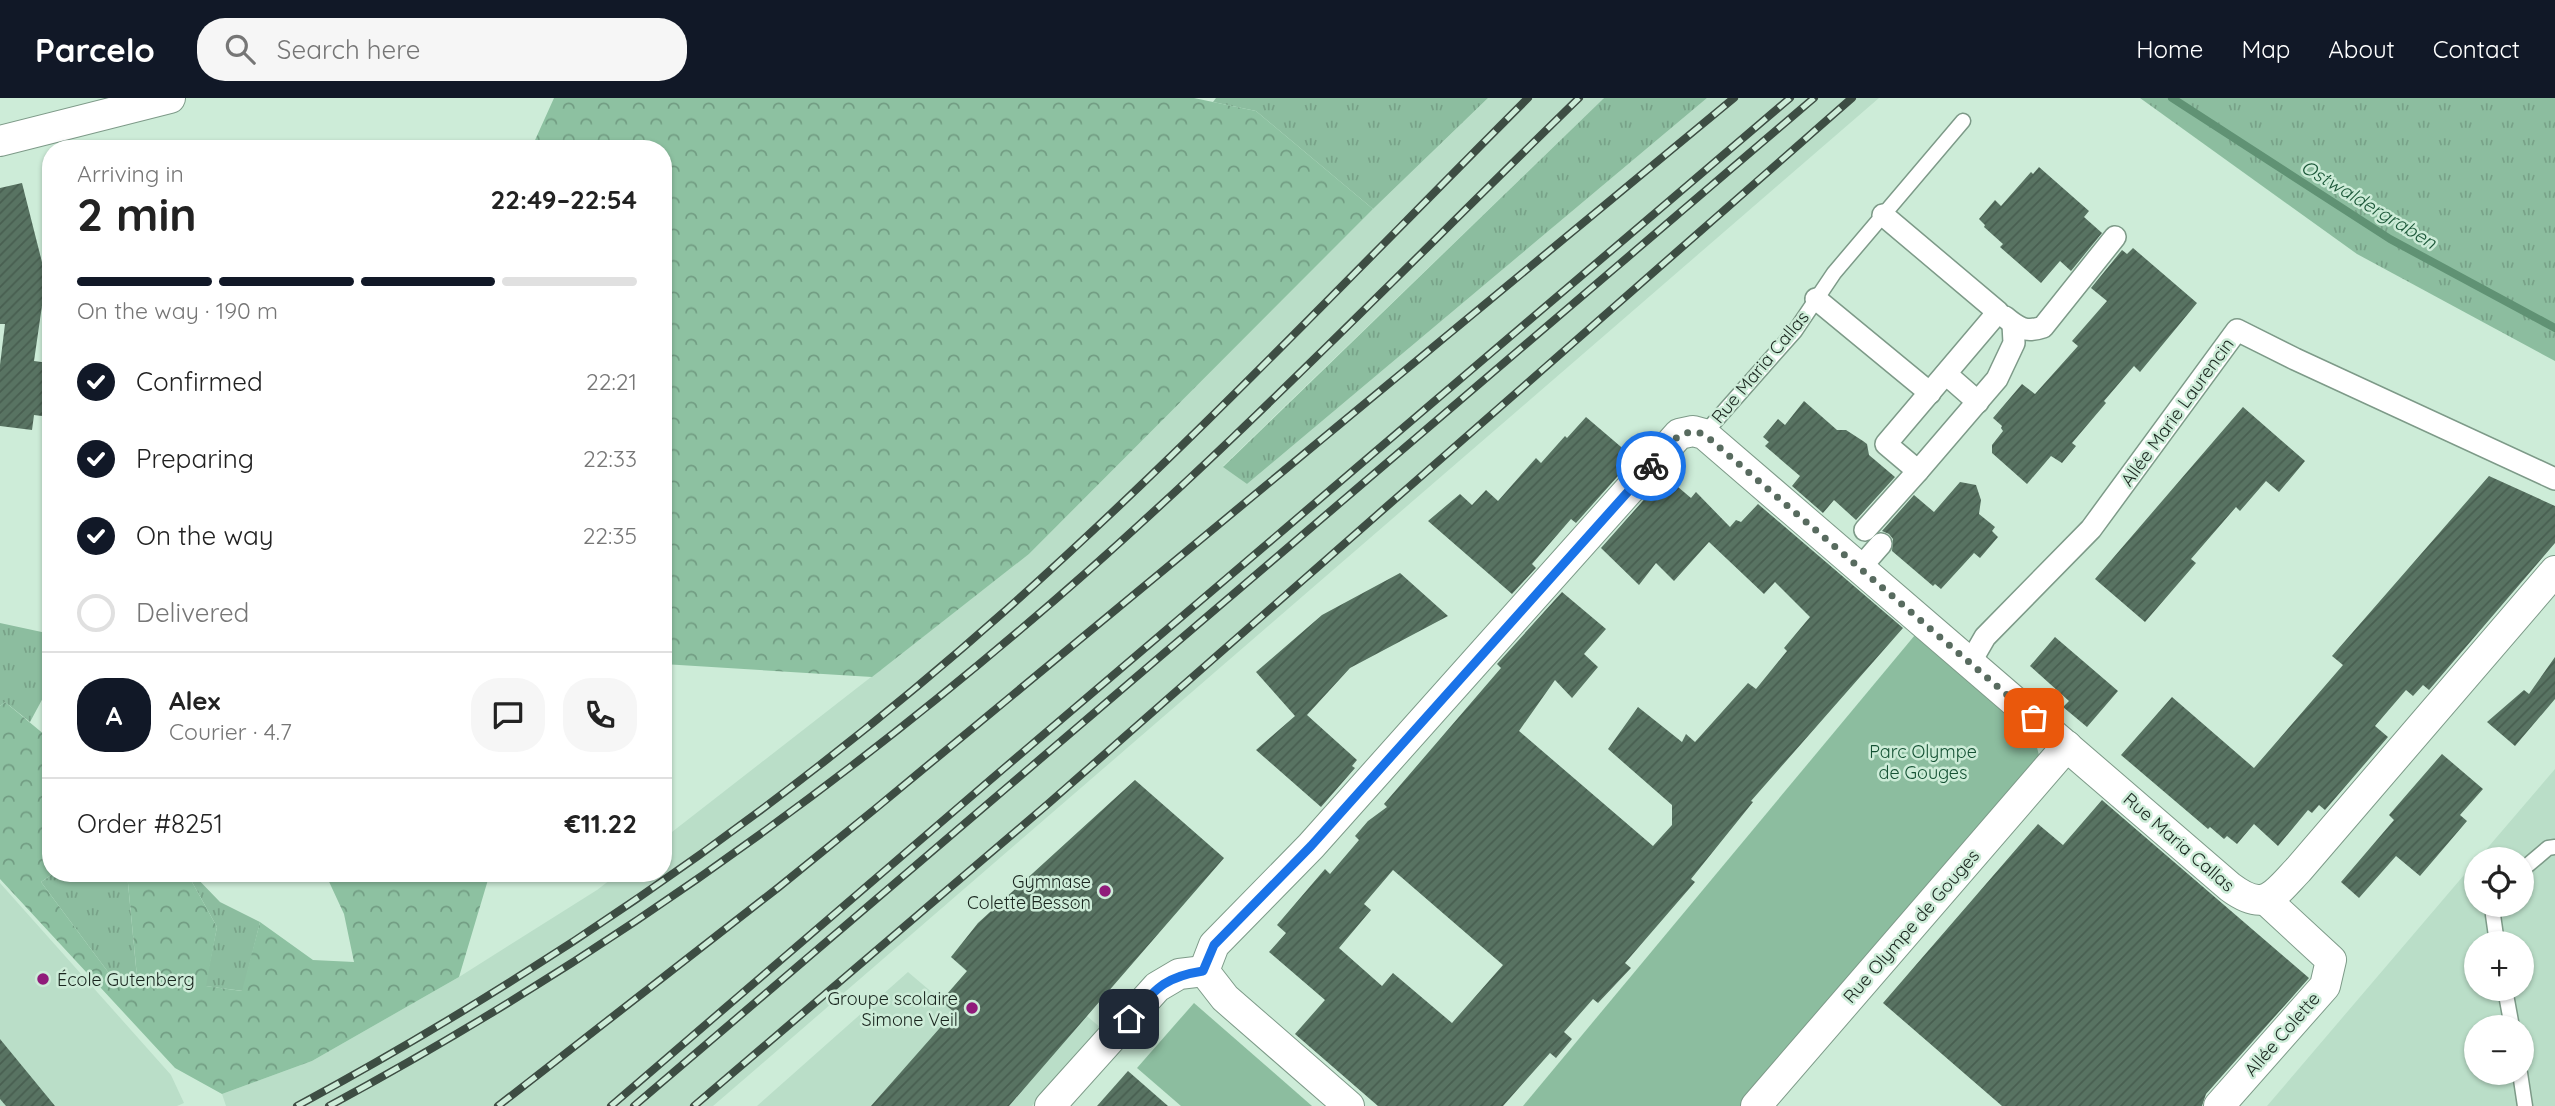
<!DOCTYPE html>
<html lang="en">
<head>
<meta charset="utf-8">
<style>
  body { margin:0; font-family:Quicksand,sans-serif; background:#f6f6f6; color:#222; height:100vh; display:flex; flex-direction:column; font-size:26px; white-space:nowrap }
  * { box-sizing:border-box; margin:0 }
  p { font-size:23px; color:#767676 }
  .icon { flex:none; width:38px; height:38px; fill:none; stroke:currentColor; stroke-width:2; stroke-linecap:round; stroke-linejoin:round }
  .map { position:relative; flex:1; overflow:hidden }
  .sheet { position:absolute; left:42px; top:42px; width:630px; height:742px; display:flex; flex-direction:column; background:#fff; border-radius:28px; box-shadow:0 2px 5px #0004 }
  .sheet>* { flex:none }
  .tools { position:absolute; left:2464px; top:749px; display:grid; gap:14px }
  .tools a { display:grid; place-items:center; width:70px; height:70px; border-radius:50%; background:#fff; box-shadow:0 2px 5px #0004; font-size:35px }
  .pin { position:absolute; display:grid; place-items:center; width:60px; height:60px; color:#fff; margin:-30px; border-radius:14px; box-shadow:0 4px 10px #0006 }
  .courier { position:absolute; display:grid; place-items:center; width:70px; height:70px; margin:-35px; border:5px solid #1a73e8; border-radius:50%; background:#fff; color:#222; box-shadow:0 2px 9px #0007 }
  .overview em { font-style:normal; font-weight:800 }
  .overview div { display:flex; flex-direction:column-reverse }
  .overview { display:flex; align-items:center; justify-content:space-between; height:119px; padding:0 35px }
  h1 { font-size:46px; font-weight:800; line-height:52px }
  .bar { display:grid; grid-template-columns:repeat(4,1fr); gap:10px 7px; align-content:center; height:84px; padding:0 35px }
  .bar i { height:9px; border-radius:5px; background:#e0e0e0 }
  .bar .selected { background:#111827 }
  .bar p { grid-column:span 4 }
  .line { display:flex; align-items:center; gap:18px; padding:0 35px; border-top:2px solid #e0e0e0 }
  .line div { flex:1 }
  .round { display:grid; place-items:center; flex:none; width:74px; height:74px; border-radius:28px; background:#f6f6f6 }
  ol { padding:0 35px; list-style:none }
  li { display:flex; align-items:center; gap:21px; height:77px }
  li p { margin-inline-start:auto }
  li .icon { padding:7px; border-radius:50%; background:#111827; color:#fff; stroke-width:4 }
  li:last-child { color:#767676 }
  li i { width:38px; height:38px; border:4px solid #e0e0e0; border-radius:50% }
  header { display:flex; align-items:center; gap:42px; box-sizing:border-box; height:98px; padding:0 35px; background:#111827; color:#fff }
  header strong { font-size:33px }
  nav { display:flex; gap:38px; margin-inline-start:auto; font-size:24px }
  .search { width:490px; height:63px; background:#f6f6f6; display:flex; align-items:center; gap:18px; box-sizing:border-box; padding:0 24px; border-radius:28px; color:#767676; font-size:26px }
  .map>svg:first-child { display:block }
  .built { fill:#badec8; fill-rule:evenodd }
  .grass { fill:url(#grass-tufts) }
  .forest { fill:url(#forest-crowns) }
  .park { fill:#8cbd9f }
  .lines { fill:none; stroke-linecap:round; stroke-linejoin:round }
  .stream { stroke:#609274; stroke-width:8 }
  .building { fill:url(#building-hatch); fill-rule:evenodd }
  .service-casing { stroke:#7d9a88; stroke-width:17 }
  .pedestrian-casing { stroke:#7d9a88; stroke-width:24 }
  .minor-casing { stroke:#7d9a88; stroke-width:32 }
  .service { stroke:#fff; stroke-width:14 }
  .pedestrian { stroke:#fff; stroke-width:21 }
  .minor { stroke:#fff; stroke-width:30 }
  .rail-casing { stroke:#3d4d43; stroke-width:8 }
  .rail { stroke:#cdecd8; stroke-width:5; stroke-dasharray:16; stroke-linecap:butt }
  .done { stroke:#586b5f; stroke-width:7; stroke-dasharray:0 12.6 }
  .route { stroke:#1a73e8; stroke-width:9 }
  .poi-dot { fill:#901b7a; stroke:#cdecd8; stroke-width:2.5 }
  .labels { text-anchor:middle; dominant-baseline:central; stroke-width:5; stroke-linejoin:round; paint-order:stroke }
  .street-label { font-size:18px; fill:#19251e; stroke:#cdecd8 }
  .park-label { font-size:18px; fill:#155234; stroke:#cdecd8 }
  .poi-label { font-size:18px; fill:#19251e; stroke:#cdecd8; text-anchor:end }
  .water-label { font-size:19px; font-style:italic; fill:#1c5839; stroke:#cdecd8 }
</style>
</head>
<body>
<header>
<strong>Parcelo</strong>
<div class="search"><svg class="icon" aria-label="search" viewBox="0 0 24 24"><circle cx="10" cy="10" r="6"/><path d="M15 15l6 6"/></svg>Search here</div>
<nav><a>Home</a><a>Map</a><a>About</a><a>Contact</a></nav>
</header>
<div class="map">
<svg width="2555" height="1008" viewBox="0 0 2555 1008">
  <defs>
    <pattern id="grass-tufts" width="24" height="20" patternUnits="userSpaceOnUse" patternTransform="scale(1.75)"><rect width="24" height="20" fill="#8cbd9f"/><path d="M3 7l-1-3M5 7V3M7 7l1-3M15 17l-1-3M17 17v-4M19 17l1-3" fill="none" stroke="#78a288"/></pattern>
    <pattern id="forest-crowns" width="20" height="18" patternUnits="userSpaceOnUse" patternTransform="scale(1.75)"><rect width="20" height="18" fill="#8dc1a1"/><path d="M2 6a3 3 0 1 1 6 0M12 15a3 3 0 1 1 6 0" fill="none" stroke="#729d83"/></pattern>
    <pattern id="building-hatch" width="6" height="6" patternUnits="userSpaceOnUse" patternTransform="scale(1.75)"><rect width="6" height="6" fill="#587362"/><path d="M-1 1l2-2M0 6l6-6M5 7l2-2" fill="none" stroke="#485e50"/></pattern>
  </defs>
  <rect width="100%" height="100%" fill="#cdecd8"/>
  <g class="built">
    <polygon points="1488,0 1604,0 1223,368 1247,386 1707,0 1879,0 713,1008 226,1008 222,996 312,963 459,879 597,792 619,775 663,775 663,741 1029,456 1373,111"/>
    <path d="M2555,671v337h-288l209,-245v44h46v-46h-44zM2476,845h46v46h-46zM2476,929h46v46h-46z"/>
    <polygon points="0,785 171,977 184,1005 177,1008 0,1008"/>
    <polygon points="978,826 1101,930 1032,1008 757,1008 908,874 941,902 967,874 951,859"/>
  </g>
  <g class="grass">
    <polygon points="1216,0 1488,0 1373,111 1256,13 1213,4"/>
    <polygon points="1604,0 1707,0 1247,386 1223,369"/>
    <polygon points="2140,0 2555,0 2555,263 2357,156"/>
    <polygon points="0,525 51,536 51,585 30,624 5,604 0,608"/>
    <polygon points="54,775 127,775 138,890 111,878 41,784"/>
    <polygon points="187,775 192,775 220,804 260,824 243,893 205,888 217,829"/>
  </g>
  <g class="forest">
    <polygon points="554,0 1194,0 1256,13 1373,111 1029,456 872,579 663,566 663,51 531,51"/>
    <polygon points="5,604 51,642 51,775 54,775 41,784 111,878 138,889 127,775 187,775 217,829 206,888 242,893 260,824 313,862 354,864 344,816 325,775 490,775 459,879 312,963 222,996 175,970 0,781 0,608"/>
  </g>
  <g class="park">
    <polygon points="1915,537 2034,638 2040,661 1741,1008 1523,1008"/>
    <polygon points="1194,905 1312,1008 1181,1008 1137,970"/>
  </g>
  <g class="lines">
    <polyline class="stream" points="2172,0 2390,141 2555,230"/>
  </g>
  <g class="building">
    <polygon points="2039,69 2089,113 2084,119 2102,135 2071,173 2060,163 2041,185 2000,149 2003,146 1984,129 1985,127 1979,121 1995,102 2001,108 2031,74 2033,76"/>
    <polygon points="22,85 46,180 34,263 49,265 42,318 34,317 32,332 0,328 0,267 5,226 0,226 0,90"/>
    <polygon points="2133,150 2197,205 2140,274 2134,268 2104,303 2106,305 2072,345 2076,348 2062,365 2051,358 2027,386 1992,355 1992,347 2003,333 2001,330 2002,328 1993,320 2022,286 2035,296 2078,248 2072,243 2107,203 2091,190 2122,152 2127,156"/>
    <polygon points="1804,303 1837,332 1846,332 1863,343 1867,346 1869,357 1895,379 1856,422 1834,402 1823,415 1792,388 1800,378 1765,348 1769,344 1763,339 1778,321 1785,327"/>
    <polygon points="2243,309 2305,363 2279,394 2266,383 2240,413 2236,409 2191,461 2196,465 2145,524 2095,481"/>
    <polygon points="1586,319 1634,360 1576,425 1571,421 1532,466 1536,470 1512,496 1428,423 1460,396 1472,407 1486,392 1498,403 1536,360 1541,365 1565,338 1567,340"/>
    <path d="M1665,378l26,22 5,-6 34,35 6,-7 5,2 17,-18 145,124 -152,173 2,1 -62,77 4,3 -70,81 6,5 -33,35 -5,-4 -29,33 8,7 -16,19 -6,-5 -47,53h-125l-83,-72 30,-34 -56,-48 17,-19 -9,-8 48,-56 5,5 29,-34 -4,-4 13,-15 19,-14 -3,-3 117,-136 -4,-4 65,-72 44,37 -22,25 14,13 -26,31 -17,-18 -36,51 134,115 19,-21v-20l-64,-56 30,-42 44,35 4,-8 9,8 53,-59 8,6 31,-38 -3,-3 26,-31 -35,-35 -11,12 -55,-52 -35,39 -18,-18 -17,22 -38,-37zM1393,772l110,95 -51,58 -59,-50 -11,13 -43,-38 32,-38 -7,-6z"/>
    <polygon points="2489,378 2555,408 2555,445 2429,592 2423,587 2413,598 2406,592 2375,628 2388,639 2325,712 2319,707 2312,715 2308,712 2278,748 2254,726 2237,746 2227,738 2224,741 2210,729 2208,731 2121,657 2172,599 2254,670 2343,567 2332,558"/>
    <polygon points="1960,384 1976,387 1981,402 1979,416 1995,429 1992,433 1998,439 1980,460 1974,455 1941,491 1935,486 1933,488 1892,453 1893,441 1889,436 1882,433 1914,397 1934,414"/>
    <polygon points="1400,475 1448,518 1350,570 1307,617 1357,662 1352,668 1355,670 1321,709 1256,652 1295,618 1256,574 1322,517"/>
    <polygon points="2055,539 2118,593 2087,629 2063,609 2069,603 2030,568"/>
    <polygon points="2555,559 2555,601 2515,648 2487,624 2524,592 2529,596"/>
    <polygon points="2442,656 2483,691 2460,717 2467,723 2420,778 2396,758 2359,800 2341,784 2394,722 2389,717"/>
    <polygon points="1135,682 1224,760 1009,1008 871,1008 954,914 941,903 967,873 951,859 978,825"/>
    <polygon points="2102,702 2309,880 2206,996 2202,1008 2002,1008 1883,905 2038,726 2063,747"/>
    <polygon points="0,941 55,1008 6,1008 0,1001"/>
    <polygon points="1128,973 1168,1008 1097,1008"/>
  </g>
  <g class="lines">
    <defs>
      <g id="service">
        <polyline points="1704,336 1795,233 1834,175 1963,23"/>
        <polyline points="2522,772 2548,750 2555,749"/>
        <polyline points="2497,845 2493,817 2498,807"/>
        <polyline points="2505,891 2512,929"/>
        <polyline points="2520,975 2525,1008"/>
      </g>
      <g id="pedestrian">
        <polyline points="1883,117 1998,214 1886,346 1918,373 1997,281 2014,245 2013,226"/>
        <polyline points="1816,201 1930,295"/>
        <path d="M2005,219c13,11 21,16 38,10l72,-90"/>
        <polyline points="1946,276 1978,304"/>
        <polyline points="1865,432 1918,373"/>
        <polyline points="1860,470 1881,446"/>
        <polyline points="1970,565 1985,539 2091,431 2237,232 2295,261 2555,381"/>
      </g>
      <g id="minor">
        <polyline points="0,43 170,0"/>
        <polyline points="1050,1008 1157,889 1179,876 1204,873"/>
        <path d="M1349,1008l-124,-108 -21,-27 10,-26 97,-99 368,-412 14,-3 11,3 526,453c35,26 43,9 68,-17l257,-299"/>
        <polyline points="1756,1008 2067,648"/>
        <polyline points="2219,1008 2325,888 2331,862 2266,802"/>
      </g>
    </defs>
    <use href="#service" class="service-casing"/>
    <use href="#pedestrian" class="pedestrian-casing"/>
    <use href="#minor" class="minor-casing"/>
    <use href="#service" class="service"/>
    <use href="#pedestrian" class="pedestrian"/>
    <use href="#minor" class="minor"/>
    <defs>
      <g id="rail">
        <path d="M297,1008c254,-137 493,-304 709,-496 182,-162 350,-340 522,-512"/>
        <path d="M329,1008c247,-133 479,-296 692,-477 196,-166 374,-352 558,-531"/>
        <polyline points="498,1008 779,789 875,711 1734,0"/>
        <polyline points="611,1008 989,683 1790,0"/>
        <polyline points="634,1008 1814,0"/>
        <polyline points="694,1008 1049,705 1852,0"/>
      </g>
    </defs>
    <use href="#rail" class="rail-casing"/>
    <use href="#rail" class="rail"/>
  </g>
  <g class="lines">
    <path class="done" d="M1651,368c16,-18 26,-40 53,-32l330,284"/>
    <path class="route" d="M1129,921c26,-29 34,-42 74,-48l11,-26 97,-99 340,-380"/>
  </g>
  <g class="poi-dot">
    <circle cx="1105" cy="793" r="7"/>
    <circle cx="43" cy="881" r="7"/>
    <circle cx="972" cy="910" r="7"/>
  </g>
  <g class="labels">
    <g class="street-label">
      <text transform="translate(1760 269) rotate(-50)">Rue Maria Callas</text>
      <text transform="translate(2177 314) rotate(-54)">Allée Marie Laurencin</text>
      <text transform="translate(2179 744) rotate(41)">Rue Maria Callas</text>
      <text transform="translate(1911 828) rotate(-49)">Rue Olympe de Gouges</text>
      <text transform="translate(2282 936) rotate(-49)">Allée Colette</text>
    </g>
    <g class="park-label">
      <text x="1923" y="653">Parc Olympe<tspan x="1923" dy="21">de Gouges</tspan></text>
    </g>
    <g class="poi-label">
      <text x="1091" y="783">Gymnase<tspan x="1091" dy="21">Colette Besson</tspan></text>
      <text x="57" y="881" text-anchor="start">École Gutenberg</text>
      <text x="958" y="900">Groupe scolaire<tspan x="958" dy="21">Simone Veil</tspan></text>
    </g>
    <g class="water-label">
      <text transform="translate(2369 106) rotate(31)">Ostwaldergraben</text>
    </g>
  </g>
</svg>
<div class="tools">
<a><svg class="icon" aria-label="locate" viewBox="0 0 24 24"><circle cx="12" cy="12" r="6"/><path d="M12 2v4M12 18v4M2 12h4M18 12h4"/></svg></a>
<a>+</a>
<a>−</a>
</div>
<div class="pin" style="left:2034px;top:620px;background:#ea580c"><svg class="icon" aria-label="bag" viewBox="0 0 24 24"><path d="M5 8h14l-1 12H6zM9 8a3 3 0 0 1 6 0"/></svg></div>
<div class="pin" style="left:1129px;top:921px;background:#1f2937"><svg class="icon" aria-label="home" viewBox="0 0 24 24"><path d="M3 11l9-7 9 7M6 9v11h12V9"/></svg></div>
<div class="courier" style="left:1651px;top:368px"><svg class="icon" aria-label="bike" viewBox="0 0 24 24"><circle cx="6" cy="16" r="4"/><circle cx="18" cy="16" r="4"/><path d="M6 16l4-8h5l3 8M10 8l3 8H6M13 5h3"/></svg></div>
<section class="sheet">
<div class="overview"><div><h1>2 min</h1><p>Arriving in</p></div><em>22:49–22:54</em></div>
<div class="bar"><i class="selected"></i><i class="selected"></i><i class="selected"></i><i></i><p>On the way · 190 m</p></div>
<ol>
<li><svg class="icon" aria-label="check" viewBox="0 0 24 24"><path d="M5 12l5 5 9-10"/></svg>Confirmed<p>22:21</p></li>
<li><svg class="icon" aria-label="check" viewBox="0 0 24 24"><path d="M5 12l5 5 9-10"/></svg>Preparing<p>22:33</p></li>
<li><svg class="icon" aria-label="check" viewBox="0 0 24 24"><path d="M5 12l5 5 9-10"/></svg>On the way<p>22:35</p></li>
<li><i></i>Delivered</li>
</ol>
<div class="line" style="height:126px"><b class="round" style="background:#111827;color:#fff">A</b><div><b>Alex</b><p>Courier · 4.7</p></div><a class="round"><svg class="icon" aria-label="chat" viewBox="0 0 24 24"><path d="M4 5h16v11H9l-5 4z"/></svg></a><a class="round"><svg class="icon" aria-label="phone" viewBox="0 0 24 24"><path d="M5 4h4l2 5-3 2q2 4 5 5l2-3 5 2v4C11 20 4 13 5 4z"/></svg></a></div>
<div class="line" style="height:91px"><div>Order #8251</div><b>€11.22</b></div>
</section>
</div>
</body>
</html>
